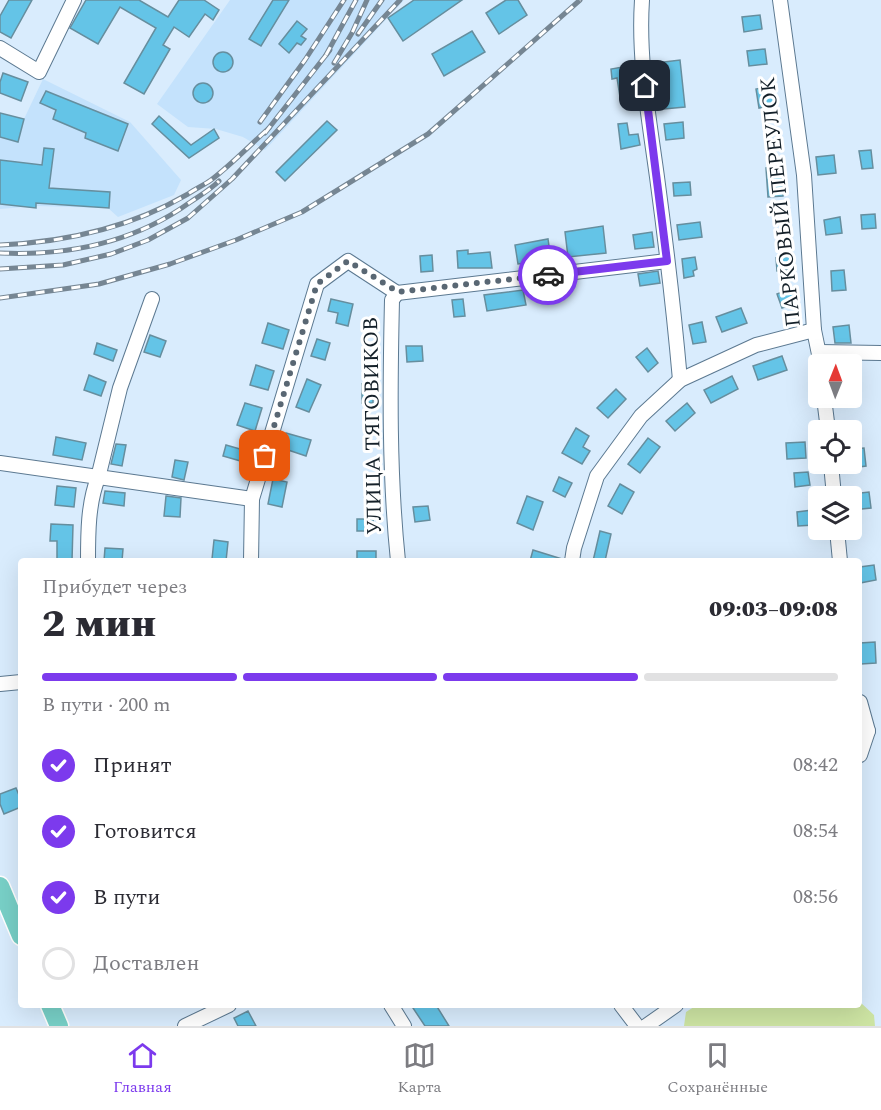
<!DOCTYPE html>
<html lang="ru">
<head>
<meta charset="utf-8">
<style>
  body { margin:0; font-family:Spectral,serif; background:#f7f7f7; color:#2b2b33; height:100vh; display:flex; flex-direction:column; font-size:22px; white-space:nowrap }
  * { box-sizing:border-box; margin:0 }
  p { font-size:20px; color:#7c7c81 }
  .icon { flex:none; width:33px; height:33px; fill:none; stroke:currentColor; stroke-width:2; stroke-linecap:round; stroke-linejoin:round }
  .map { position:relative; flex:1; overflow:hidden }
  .panel { position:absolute; left:18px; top:558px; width:844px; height:450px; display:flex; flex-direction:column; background:#fff; border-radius:6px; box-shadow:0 6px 24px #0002 }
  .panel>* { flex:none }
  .needle { width:39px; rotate:1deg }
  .controls { position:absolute; left:808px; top:354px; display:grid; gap:12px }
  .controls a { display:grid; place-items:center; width:54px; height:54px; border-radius:6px; background:#fff; box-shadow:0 6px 24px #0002; font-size:30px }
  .pin { position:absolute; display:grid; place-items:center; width:51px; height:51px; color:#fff; margin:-26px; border-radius:12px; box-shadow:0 3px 9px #0006 }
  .courier { position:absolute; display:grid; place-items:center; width:60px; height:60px; margin:-30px; border:4px solid #7c3aed; border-radius:50%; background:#fff; color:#222; box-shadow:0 2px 8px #0007 }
  .headline em { font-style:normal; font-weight:800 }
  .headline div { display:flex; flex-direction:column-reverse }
  .headline { display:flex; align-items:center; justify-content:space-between; height:102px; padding:0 24px }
  h1 { font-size:39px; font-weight:800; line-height:45px }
  .bar { display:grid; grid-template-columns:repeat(4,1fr); gap:9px 6px; align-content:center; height:72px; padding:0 24px }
  .bar i { height:8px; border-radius:4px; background:#e1e1e2 }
  .bar .active { background:#7c3aed }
  .bar p { grid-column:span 4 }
  ol { padding:0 24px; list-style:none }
  li { display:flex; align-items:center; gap:18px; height:66px }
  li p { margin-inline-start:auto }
  li .icon { padding:6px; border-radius:50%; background:#7c3aed; color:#fff; stroke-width:4 }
  li:last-child { color:#7c7c81 }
  li i { width:33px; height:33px; border:3px solid #e1e1e2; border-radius:50% }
  .tabs { display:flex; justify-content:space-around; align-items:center; height:84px; border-top:2px solid #e1e1e2; background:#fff; font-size:16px; color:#7c7c81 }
  .tabs a { display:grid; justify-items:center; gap:3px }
  .tabs .active { color:#7c3aed }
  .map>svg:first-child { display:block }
  .built { fill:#c4e2fc }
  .green { fill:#cde4a3 }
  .building { fill:#64c4e7; stroke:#668e9e; stroke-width:1.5 }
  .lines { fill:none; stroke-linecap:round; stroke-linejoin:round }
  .minor-casing { stroke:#5c7991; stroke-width:16 }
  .major-casing { stroke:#fff; stroke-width:21 }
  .minor { stroke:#fff; stroke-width:14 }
  .major { stroke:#78d0c7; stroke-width:18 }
  .rail-casing { stroke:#768693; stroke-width:5 }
  .rail { stroke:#fff; stroke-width:3; stroke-dasharray:9; stroke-linecap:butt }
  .done { stroke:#596773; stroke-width:6; stroke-dasharray:0 10.8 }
  .route { stroke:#7c3aed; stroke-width:8 }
  .labels { text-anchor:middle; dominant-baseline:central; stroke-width:6; stroke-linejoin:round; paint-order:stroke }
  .street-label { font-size:21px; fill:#142029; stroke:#fff }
</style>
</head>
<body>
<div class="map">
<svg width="881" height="1026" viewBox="0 0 881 1026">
  <rect width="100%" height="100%" fill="#d9ecfd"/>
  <g class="built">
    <polygon points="230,0 404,0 265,150 243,137 216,129 188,127 157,104"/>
    <polygon points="43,79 130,122 181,180 174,195 118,217 108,208 36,206 0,209 0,113 24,119"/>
  </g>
  <polygon class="green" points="860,1002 874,1015 875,1026 684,1026 686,1012 697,1005 787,1005 789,1007 804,1005 860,1005"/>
  <g class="building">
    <polygon points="9,0 32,0 11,38 0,32 0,16"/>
    <polygon points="86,0 139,0 168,17 179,0 204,0 219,10 213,20 205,14 189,37 174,27 163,45 170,49 144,94 124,83 156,28 120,7 98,44 70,28"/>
    <polygon points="273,0 289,0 261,46 249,39"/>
    <polygon points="414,0 462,0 403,41 388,18"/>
    <polygon points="506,0 518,0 527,15 499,34 486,13"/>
    <polygon points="760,15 762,29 744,32 742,17"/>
    <polygon points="297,21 307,29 301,36 306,39 301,45 297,43 289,53 279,44"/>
    <polygon points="472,31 485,52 444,76 432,54"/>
    <polygon points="765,49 767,64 749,66 747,51"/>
    <circle cx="223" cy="62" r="10"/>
    <polygon points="680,60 685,107 664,109 660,79 658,79 656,63"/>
    <polygon points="628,66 632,95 620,97 617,78 612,79 611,69"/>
    <polygon points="3,73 28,82 21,101 0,93 0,82"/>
    <circle cx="203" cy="93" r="10"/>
    <polygon points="773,86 778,116 766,118 764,107 759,108 756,89"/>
    <polygon points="46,91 128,124 118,151 85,138 86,133 53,119 56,110 40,103"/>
    <polygon points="0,113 24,119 18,142 0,137"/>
    <polygon points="159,116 191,145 214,129 219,138 189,158 152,124"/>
    <polygon points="327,121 337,130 285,181 276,172"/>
    <polygon points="683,122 684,138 666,140 664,124"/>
    <polygon points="627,123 629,135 638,134 640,145 621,149 618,124"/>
    <polygon points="44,148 54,149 49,188 110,192 109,208 36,203 36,208 0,204 0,160 42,165"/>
    <polygon points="871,150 873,168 862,169 859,151"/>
    <polygon points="834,155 836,173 818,175 816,157"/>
    <polygon points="781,167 783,196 768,197 766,168"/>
    <polygon points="690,182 691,195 674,196 673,183"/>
    <polygon points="875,214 876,228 862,229 861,215"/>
    <polygon points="840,217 842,233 826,235 824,220"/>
    <polygon points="700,222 702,237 679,240 677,225"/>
    <polygon points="603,226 606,253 568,257 565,232"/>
    <polygon points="652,232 654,247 635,249 633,235"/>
    <polygon points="548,239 551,260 518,264 515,245"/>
    <polygon points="468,250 468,254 490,252 492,268 458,268 457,251"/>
    <polygon points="432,255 433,271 421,272 420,256"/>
    <polygon points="791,256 793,269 777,271 776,258"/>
    <polygon points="695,257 697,269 693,271 694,276 684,278 682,259"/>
    <polygon points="844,270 846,290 832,291 831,271"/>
    <polygon points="658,271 660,283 640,286 638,274"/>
    <polygon points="791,289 796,303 782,308 777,294"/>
    <polygon points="523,290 526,305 487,311 484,295"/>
    <polygon points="331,299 353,304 348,326 336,323 338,313 328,311"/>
    <polygon points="463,299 465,316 454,317 452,300"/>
    <polygon points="741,308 747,323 722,332 716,317"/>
    <polygon points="702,322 706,342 693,344 689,325"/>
    <polygon points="268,323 289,330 283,349 262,343"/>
    <polygon points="849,325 851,343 835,343 833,327"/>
    <polygon points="150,335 166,341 160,357 144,352"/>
    <polygon points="317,339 330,343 325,360 311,356"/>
    <polygon points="97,343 117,350 113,361 94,354"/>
    <polygon points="406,346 422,346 423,361 407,362"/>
    <polygon points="647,348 658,363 648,372 636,357"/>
    <polygon points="782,356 787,370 758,380 753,366"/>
    <polygon points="256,365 274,371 268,390 250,385"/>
    <polygon points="89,375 106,382 101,396 84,390"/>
    <polygon points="732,376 738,389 711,403 704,390"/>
    <polygon points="307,379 321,385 309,412 296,407"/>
    <polygon points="362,384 373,385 373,403 362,403"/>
    <polygon points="616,389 626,399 608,418 597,408"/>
    <polygon points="245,403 262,408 255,431 237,425"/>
    <polygon points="687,403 695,413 675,431 666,421"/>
    <polygon points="576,428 589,436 583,447 590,451 582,464 562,453"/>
    <polygon points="286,433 311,440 306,456 282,448"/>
    <polygon points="56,437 86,443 82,460 53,455"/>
    <polygon points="648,438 660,447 640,473 628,464"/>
    <polygon points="805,442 806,458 787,459 786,443"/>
    <polygon points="116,444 126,445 122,466 111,464"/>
    <polygon points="226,445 247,451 244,462 223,456"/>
    <polygon points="864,448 866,466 852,468 852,449"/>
    <polygon points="175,460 188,462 184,480 172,477"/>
    <polygon points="808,472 810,485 795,487 794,473"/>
    <polygon points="559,477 572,483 565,497 553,491"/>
    <polygon points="273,479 287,482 282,507 268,504"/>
    <polygon points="620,484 634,492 622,514 608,506"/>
    <polygon points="57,486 76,488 74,507 55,505"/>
    <polygon points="105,491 125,493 124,506 103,503"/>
    <polygon points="869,492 871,508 852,510 852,494"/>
    <polygon points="166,496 181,498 180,517 164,516"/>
    <polygon points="527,496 543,502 533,530 517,523"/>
    <polygon points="428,506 430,520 415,522 413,507"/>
    <polygon points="812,510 814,525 798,526 797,512"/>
    <polygon points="357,519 373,519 374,531 357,531"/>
    <polygon points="51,524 73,525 72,561 57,561 57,541 50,541"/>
    <polygon points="600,531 611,534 605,561 593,561"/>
    <polygon points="214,540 228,542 226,561 212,559"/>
    <polygon points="105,548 123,549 122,561 104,561"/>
    <polygon points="533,550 562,559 561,561 530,561"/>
    <rect x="357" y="551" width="19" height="10"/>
    <polygon points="874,565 876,580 860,583 860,567"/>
    <polygon points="875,642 876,663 861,664 860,643"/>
    <polygon points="16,788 21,800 21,807 4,814 0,804 0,794"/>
    <polygon points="411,1005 436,1005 449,1026 425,1026"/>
    <polygon points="248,1011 256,1026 238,1026 234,1018"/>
  </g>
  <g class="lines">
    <defs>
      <g id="minor">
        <path d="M642,0c-4,59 7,118 15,177 9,67 17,135 23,203"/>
        <polyline points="780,0 804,175 814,330 821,364"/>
        <polyline points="0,48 39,72 74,0"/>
        <polyline points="397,293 667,261"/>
        <path d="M397,293l-5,7c-2,87 -3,174 6,261"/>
        <polyline points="819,352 881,353"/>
        <polyline points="824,398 828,430"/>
        <polyline points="0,463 252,499"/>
        <polyline points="831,464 834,496"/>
        <polyline points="837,530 840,561"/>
        <path d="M88,561c0,-27 0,-58 10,-83l22,-90 32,-89"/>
        <polyline points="251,561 252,499 317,284 348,261 397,293"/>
        <polyline points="572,561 574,548 597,476 641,416 680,380 756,345 814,330"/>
        <polyline points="0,684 21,682"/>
        <polyline points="860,702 868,731"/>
        <polyline points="860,755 868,731"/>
        <polyline points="391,1005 404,1026"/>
        <polyline points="621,1005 637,1026"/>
        <polyline points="185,1026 229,1005"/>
        <polyline points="646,1026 676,1005"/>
      </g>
      <g id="major">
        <polyline points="0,886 21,936"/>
        <polyline points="50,1005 59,1026"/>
      </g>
    </defs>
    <use href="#minor" class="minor-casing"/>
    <use href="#major" class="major-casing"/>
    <use href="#minor" class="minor"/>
    <use href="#major" class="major"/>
    <defs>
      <g id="rail">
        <polyline points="358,34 382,0"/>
        <polyline points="326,55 356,0"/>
        <polyline points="334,63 352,33 367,0"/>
        <polyline points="260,122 305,60 344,0"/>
        <polyline points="265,133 330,50"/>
        <path d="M0,245c66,-3 130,-17 188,-51 7,-5 16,-9 23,-14 21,-16 39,-35 58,-52"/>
        <path d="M0,253c67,3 133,-10 189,-50 10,-7 21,-13 30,-22"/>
        <polyline points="0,269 63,265 111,254 148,240 188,218 232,179 400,0"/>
        <polyline points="0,298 99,284 170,264 236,240 302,212 428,134 580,0"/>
      </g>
    </defs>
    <use href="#rail" class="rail-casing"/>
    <use href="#rail" class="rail"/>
  </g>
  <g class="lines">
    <polyline class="done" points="265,456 317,284 348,261 398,292 548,275"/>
    <polyline class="route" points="548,275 667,261 645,86"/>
  </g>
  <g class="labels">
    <g class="street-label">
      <text transform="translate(781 202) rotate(-96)">ПАРКОВЫЙ ПЕРЕУЛОК</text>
      <text transform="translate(373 426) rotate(-91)">УЛИЦА ТЯГОВИКОВ</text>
    </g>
  </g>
</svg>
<div class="controls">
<a><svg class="needle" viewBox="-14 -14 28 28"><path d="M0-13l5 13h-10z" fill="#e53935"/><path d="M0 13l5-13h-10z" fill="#7c7c81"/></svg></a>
<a><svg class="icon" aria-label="locate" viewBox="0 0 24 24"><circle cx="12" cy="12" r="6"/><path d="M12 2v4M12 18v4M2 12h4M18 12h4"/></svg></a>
<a><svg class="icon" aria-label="layers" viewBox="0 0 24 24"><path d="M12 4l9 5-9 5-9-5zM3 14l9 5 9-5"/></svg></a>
</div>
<div class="pin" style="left:265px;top:456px;background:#ea580c"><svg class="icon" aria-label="bag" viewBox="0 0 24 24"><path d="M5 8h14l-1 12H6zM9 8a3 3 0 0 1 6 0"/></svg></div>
<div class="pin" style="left:645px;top:86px;background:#1f2937"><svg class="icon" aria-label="home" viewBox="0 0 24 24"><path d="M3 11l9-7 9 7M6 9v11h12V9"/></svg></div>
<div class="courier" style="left:548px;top:275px"><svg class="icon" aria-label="car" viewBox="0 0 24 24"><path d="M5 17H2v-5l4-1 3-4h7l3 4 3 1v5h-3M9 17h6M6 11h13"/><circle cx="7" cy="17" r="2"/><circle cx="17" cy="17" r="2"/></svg></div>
<section class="panel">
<div class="headline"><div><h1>2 мин</h1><p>Прибудет через</p></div><em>09:03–09:08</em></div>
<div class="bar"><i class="active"></i><i class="active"></i><i class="active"></i><i></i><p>В пути · 200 m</p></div>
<ol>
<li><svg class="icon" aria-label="check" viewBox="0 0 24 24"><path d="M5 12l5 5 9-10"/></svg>Принят<p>08:42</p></li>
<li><svg class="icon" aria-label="check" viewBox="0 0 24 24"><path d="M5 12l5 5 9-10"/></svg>Готовится<p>08:54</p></li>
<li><svg class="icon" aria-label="check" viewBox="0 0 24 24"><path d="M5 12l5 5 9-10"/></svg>В пути<p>08:56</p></li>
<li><i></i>Доставлен</li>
</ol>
</section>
</div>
<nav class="tabs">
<a class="active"><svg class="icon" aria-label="home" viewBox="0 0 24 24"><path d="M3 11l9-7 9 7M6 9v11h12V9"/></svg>Главная</a>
<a><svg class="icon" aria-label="map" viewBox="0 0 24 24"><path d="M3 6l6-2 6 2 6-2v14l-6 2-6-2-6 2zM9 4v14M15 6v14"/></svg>Карта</a>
<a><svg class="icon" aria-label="saved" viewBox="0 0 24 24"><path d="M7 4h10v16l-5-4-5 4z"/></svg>Сохранённые</a>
</nav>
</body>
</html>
